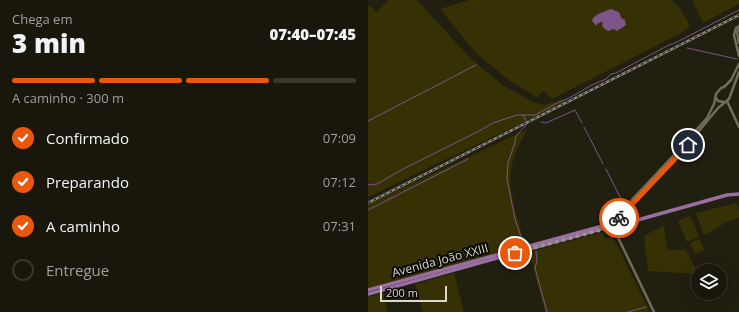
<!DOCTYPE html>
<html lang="pt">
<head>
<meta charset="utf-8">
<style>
  body { margin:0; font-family:"Open Sans",sans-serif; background:#26241a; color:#f1f3f6; height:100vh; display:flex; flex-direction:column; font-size:15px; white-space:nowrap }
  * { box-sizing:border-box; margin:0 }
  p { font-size:13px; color:#9f9f9d }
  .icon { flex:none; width:22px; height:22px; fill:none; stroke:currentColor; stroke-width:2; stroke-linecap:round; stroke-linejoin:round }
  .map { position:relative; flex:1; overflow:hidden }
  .panel { display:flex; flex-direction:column; background:#19170c; width:368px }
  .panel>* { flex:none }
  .buttons { position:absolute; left:323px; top:264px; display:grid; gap:8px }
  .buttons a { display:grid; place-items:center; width:36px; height:36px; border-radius:50%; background:#19170c; box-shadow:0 4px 16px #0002,0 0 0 1px #37362d; font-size:20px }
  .scale { position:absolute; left:12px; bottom:10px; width:67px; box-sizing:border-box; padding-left:4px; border:2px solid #dad9cf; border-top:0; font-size:11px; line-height:14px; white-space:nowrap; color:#dad9cf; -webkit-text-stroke:3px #0a0904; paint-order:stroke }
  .pin { position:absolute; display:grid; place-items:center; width:34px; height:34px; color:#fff; margin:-17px; border:2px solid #fff; border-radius:50%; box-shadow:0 1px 4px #0007 }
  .courier { position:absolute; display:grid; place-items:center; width:40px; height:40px; margin:-20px; border:3px solid #ea580c; border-radius:50%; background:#fff; color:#222; box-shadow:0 1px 5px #0007 }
  .head em { font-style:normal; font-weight:800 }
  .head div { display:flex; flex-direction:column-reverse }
  .head { display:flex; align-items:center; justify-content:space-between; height:68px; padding:0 12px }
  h1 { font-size:26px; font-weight:800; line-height:30px }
  .bar { display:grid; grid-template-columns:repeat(4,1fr); gap:6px 4px; align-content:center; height:48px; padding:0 12px }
  .bar i { height:5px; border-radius:3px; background:#37362d }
  .bar .active { background:#ea580c }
  .bar p { grid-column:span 4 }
  ol { padding:0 12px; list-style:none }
  li { display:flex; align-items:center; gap:12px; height:44px }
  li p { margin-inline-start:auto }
  li .icon { padding:4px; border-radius:50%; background:#ea580c; color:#fff; stroke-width:4 }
  li:last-child { color:#9f9f9d }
  li i { width:22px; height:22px; border:2px solid #37362d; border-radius:50% }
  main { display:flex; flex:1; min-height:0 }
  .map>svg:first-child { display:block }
  .green { fill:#363104 }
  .water { fill:#7c558b }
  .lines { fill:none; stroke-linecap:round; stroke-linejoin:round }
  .stream { stroke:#7c558b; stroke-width:1 }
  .minor { stroke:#6f6d5c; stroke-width:2.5 }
  .major { stroke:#996ea0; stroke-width:3.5 }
  .rail-casing { stroke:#8b8a7e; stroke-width:2.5 }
  .rail { stroke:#0a0904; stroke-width:1; stroke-dasharray:3; stroke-linecap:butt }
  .done { stroke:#99988c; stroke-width:4; stroke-dasharray:0 7.2 }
  .route { stroke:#ea580c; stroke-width:5 }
  .labels { text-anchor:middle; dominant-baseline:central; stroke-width:4; stroke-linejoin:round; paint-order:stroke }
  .street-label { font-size:12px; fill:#dad9cf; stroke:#0a0904 }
</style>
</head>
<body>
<main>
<section class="panel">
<div class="head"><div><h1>3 min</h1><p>Chega em</p></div><em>07:40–07:45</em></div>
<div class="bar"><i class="active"></i><i class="active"></i><i class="active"></i><i></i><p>A caminho · 300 m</p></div>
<ol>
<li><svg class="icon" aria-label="check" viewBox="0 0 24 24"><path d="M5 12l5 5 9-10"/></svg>Confirmado<p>07:09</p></li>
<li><svg class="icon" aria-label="check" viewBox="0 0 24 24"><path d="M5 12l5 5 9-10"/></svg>Preparando<p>07:12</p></li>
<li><svg class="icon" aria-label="check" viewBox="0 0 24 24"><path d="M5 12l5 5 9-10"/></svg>A caminho<p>07:31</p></li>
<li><i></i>Entregue</li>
</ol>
</section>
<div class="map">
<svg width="371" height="312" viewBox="0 0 371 312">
  <rect width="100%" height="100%" fill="#211f10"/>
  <g class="green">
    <polygon points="20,0 49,0 103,59 136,86 165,102 177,105 195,99 197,102 0,197 0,7 2,5 8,12"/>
    <polygon points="101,0 303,0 312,8 322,26 315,32 184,99 176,91 169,97 141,80 108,53 72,9"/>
    <polygon points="324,0 371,0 371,4 335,23"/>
    <path d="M160,129c-6,10 -12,20 -15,31 -8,27 5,58 12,85l-157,44v-85z"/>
    <polygon points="368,203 371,210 371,218 355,223 354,225 336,235 328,213"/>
    <polygon points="322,216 331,236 319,242 310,221"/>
    <polygon points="296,225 299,250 318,250 330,274 280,271 276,236"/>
    <polygon points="235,232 237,239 244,236 249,245 282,312 177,312 161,252"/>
    <polygon points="331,239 337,250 327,254 322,243"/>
    <polygon points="86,273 96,312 55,312 47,284"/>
    <polygon points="15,293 20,312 0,312 0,297"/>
  </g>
  <polygon class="water" points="243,9 251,12 253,18 257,20 258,25 249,31 245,29 241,31 238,30 234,26 235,23 233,22 229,24 229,26 224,21 225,18 230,14"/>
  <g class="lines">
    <g class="stream">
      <polyline points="319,48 369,59"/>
      <polyline points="155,115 158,121"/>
      <polyline points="0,121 108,65"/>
      <polyline points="173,122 178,123 207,110 214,123"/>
      <polyline points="216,127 235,164"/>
      <polyline points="238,169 256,205"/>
      <polyline points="0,185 9,184 35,169 111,131 125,123 149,115 167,115 189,103 201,98 224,85 238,79 243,74 248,73 301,45 309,42 371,10"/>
      <polyline points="0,210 100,159"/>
      <polyline points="155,243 147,219 139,179 140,163 147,142 148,136 159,124"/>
      <polyline points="168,251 169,261 167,268 179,312"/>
      <polyline points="260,312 278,307"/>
    </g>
    <g class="minor">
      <polyline points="371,26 368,28 366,35 371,56"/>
      <polyline points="371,29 369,32 371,43"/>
      <polyline points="348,98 350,101 356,102"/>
      <polyline points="359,101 371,127"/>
      <polyline points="244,221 305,156 339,118 346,104 348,94 353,88 356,87 363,80 371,64"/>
      <polyline points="248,221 311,155 350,108 361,99 371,72"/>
      <polyline points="245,227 286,312"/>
    </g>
    <g class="major">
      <circle cx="246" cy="223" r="3"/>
      <polyline points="248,226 359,195 371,194"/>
      <polyline points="0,290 242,224"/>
      <polyline points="0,294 244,226"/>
    </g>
    <defs>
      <polyline id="rail" points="0,203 371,15"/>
    </defs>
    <use href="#rail" class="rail-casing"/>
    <use href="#rail" class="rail"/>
  </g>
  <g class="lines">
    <polyline class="done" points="147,253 247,226 251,218"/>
    <polyline class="route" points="251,218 320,145"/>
  </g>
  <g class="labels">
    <g class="street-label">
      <text transform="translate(72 260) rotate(-15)">Avenida João XXIII</text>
    </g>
  </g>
</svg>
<div class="buttons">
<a><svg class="icon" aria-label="layers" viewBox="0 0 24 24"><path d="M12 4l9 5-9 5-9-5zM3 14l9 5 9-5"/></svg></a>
</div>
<div class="scale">200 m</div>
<div class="pin" style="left:147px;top:253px;background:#ea580c"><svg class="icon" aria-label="bag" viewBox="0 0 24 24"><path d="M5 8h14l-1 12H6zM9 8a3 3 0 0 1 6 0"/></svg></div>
<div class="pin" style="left:320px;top:145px;background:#1f2937"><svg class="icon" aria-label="home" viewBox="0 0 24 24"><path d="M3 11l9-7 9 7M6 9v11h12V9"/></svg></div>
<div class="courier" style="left:251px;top:218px"><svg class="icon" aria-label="bike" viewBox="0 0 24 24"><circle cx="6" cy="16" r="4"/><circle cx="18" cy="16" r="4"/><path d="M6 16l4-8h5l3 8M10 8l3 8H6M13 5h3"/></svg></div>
</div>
</main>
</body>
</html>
